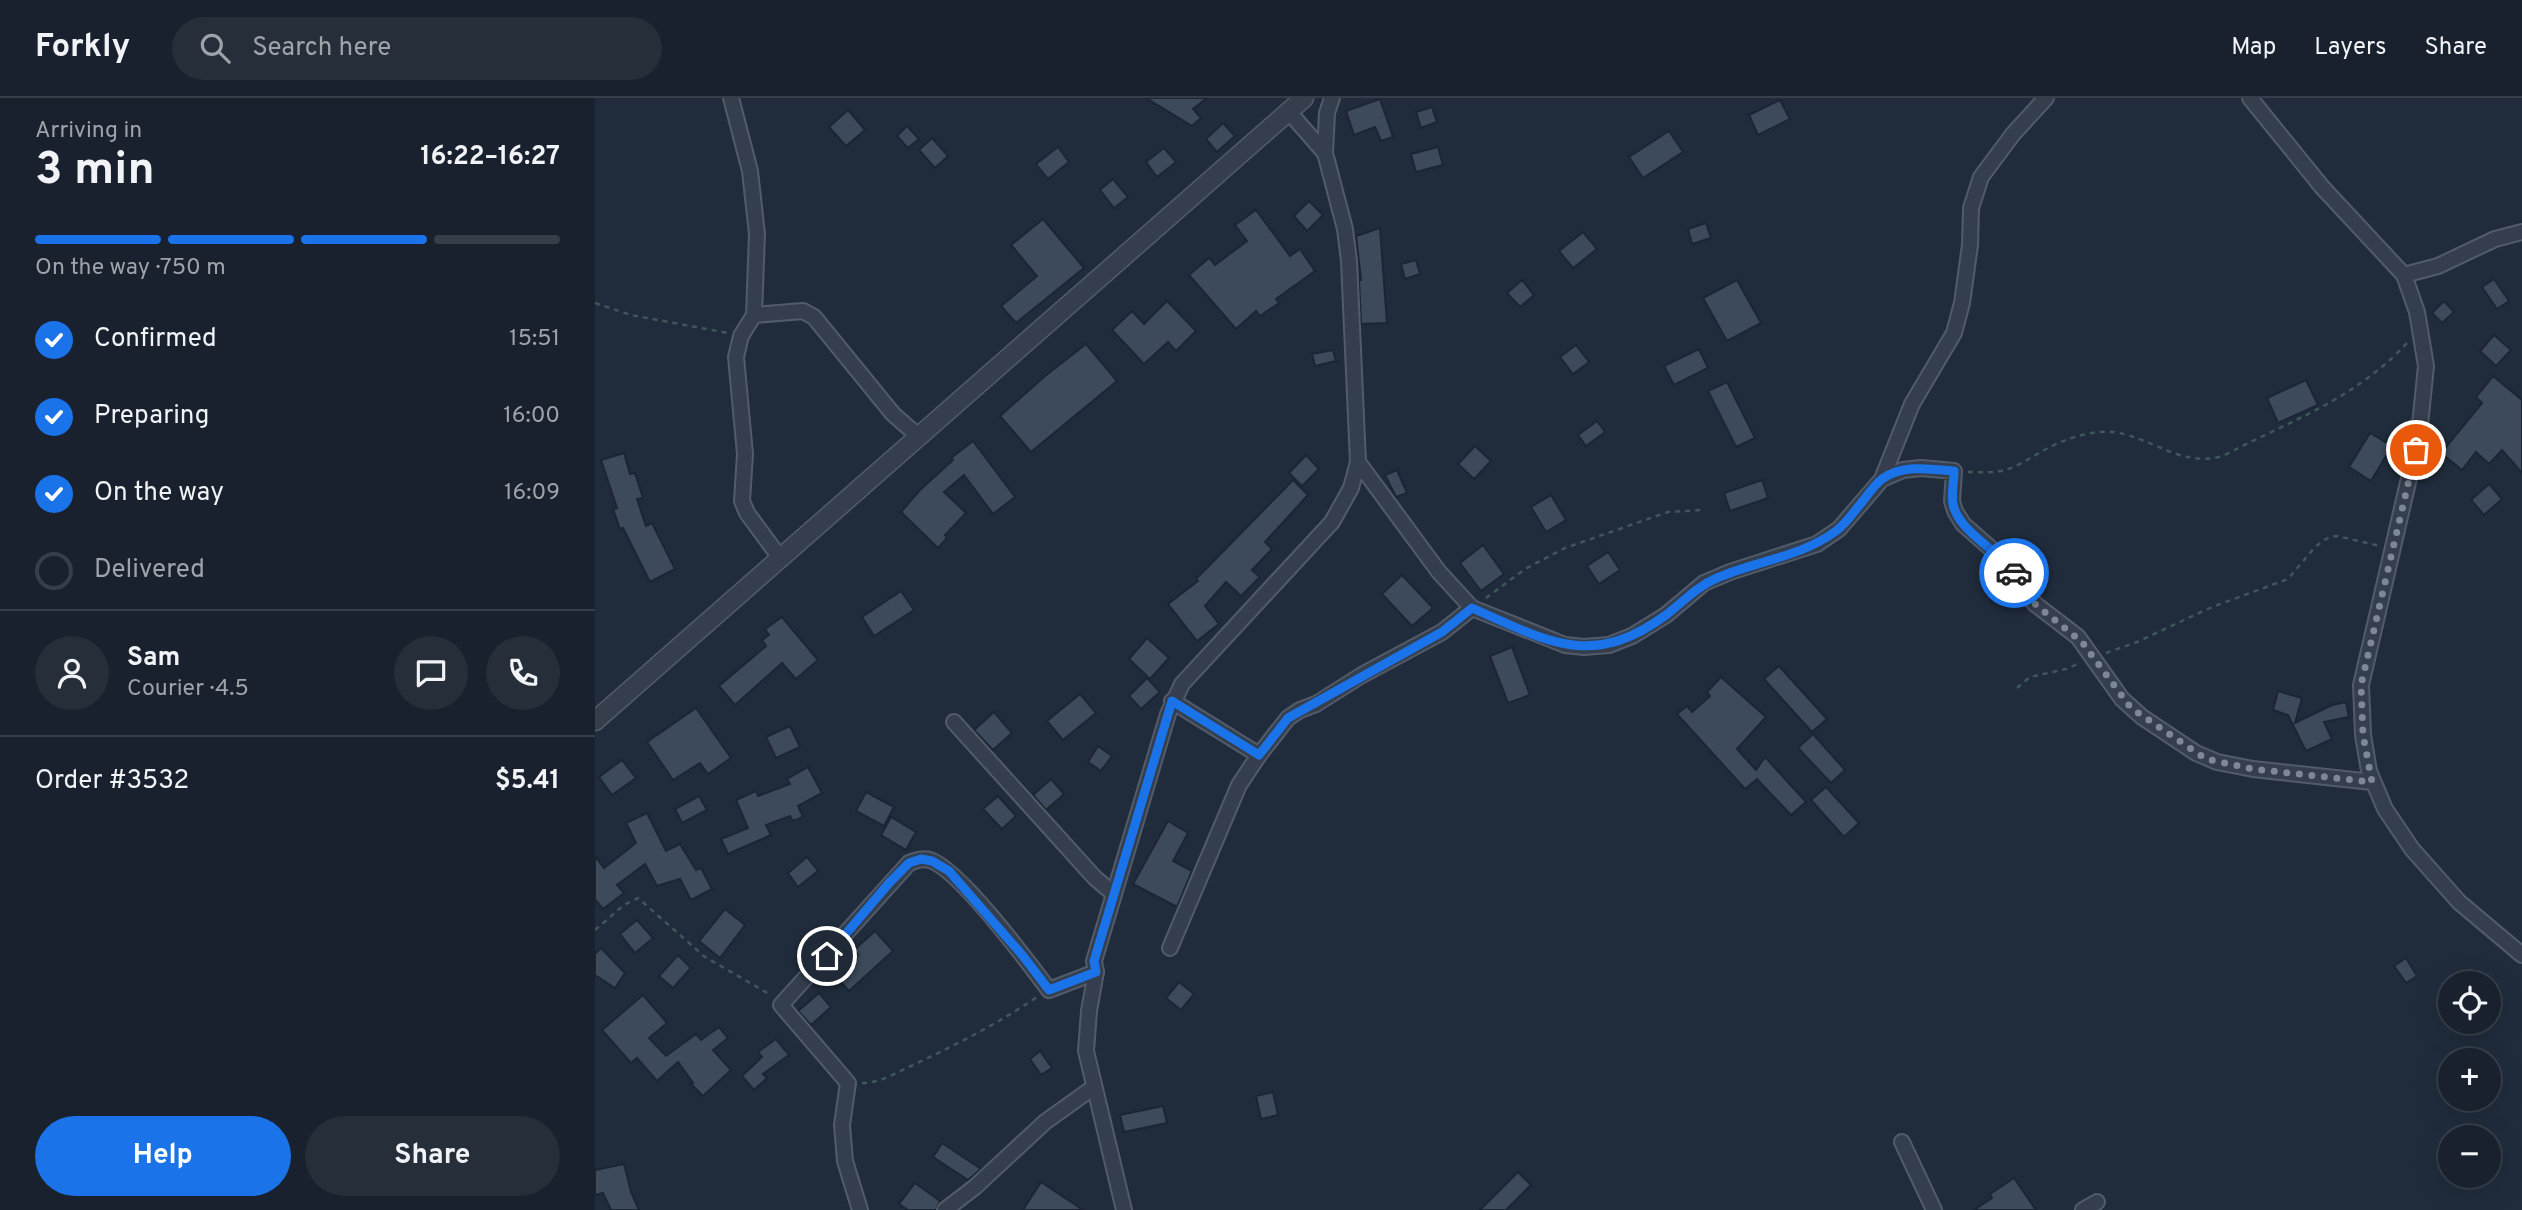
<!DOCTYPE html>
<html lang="en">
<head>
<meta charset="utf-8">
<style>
  body { margin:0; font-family:Overpass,sans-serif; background:#252e39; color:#f1f3f6; height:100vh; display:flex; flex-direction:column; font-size:26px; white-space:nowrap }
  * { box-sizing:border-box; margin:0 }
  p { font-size:23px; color:#9fa3aa }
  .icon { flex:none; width:38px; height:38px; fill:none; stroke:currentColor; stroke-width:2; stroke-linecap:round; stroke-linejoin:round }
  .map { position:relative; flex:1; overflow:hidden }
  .drawer { display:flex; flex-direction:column; background:#18212d; width:595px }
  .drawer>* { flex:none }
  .fabs { position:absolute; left:1843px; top:873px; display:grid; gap:14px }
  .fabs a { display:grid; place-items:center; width:63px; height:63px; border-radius:50%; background:#18212d; box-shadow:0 7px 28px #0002,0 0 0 2px #363e49; font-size:35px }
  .pin { position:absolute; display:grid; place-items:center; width:60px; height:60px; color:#fff; margin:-30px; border:4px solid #fff; border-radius:50%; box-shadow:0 2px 7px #0007 }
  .courier { position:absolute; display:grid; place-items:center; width:70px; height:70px; margin:-35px; border:5px solid #1a73e8; border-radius:50%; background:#fff; color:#222; box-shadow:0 2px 9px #0007 }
  .overview em { font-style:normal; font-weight:700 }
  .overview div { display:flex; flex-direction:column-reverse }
  .overview { display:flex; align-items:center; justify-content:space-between; height:119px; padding:0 35px }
  h1 { font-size:46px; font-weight:700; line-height:52px }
  .bar { display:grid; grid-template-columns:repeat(4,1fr); gap:10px 7px; align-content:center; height:84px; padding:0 35px }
  .bar i { height:9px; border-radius:5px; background:#363e49 }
  .bar .active { background:#1a73e8 }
  .bar p { grid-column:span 4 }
  .line { display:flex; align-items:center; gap:18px; padding:0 35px; border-top:2px solid #363e49 }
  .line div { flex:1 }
  .round { display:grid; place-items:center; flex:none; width:74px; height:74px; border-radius:37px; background:#252e39 }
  ol { padding:0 35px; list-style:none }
  li { display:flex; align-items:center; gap:21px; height:77px }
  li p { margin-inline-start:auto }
  li .icon { padding:7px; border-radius:50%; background:#1a73e8; color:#fff; stroke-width:4 }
  li:last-child { color:#9fa3aa }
  li i { width:38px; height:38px; border:4px solid #363e49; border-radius:50% }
  .button { display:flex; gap:14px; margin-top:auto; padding:14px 35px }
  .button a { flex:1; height:80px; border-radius:42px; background:#1a73e8; color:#fff; font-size:28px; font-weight:700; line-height:80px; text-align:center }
  .button a+a { background:#252e39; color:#f1f3f6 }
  header { display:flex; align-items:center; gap:42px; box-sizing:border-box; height:98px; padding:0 35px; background:#18212d; border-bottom:2px solid #363e49 }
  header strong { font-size:33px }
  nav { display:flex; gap:38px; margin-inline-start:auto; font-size:24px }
  .search { width:490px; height:63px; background:#252e39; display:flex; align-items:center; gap:18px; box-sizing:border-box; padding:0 24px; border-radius:38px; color:#9fa3aa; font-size:26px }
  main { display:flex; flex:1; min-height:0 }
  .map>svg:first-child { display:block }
  .building { fill:#3c4a5b; stroke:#1c2533; stroke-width:2 }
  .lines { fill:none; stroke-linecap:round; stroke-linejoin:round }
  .minor-casing { stroke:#525b6a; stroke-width:18 }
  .tertiary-casing { stroke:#525b6a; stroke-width:21 }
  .path { stroke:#40575a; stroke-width:2.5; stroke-dasharray:5 5; stroke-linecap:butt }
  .minor { stroke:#343e4c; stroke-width:14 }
  .tertiary { stroke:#343e4c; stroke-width:18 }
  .done { stroke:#7d8797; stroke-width:7; stroke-dasharray:0 12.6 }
  .route { stroke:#1a73e8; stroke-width:9 }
</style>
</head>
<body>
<header>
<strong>Forkly</strong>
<div class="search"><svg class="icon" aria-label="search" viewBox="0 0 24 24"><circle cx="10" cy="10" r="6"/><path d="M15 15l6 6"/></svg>Search here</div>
<nav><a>Map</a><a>Layers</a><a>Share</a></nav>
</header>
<main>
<section class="drawer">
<div class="overview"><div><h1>3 min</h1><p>Arriving in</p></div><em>16:22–16:27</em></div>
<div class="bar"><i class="active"></i><i class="active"></i><i class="active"></i><i></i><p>On the way · 750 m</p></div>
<ol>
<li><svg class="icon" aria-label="check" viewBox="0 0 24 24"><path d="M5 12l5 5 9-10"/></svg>Confirmed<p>15:51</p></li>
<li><svg class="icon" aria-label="check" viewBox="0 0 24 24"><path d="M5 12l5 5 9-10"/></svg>Preparing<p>16:00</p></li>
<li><svg class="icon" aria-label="check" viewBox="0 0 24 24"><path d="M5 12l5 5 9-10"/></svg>On the way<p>16:09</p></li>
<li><i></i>Delivered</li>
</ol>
<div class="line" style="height:126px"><a class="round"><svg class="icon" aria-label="person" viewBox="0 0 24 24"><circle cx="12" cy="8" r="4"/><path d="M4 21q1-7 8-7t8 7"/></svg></a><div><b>Sam</b><p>Courier · 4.5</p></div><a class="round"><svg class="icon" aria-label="chat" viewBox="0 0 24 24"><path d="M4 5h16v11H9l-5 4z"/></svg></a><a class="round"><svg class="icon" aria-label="phone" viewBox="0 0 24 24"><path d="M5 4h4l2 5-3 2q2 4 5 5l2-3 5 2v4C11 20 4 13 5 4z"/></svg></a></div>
<div class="line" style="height:91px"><div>Order #3532</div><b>$5.41</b></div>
<div class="button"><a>Help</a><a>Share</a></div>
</section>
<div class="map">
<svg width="1927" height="1112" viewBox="0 0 1927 1112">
  <rect width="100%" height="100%" fill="#202c3c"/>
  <g class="building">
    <polygon points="551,0 612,0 598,11 606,20 597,28"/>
    <polygon points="785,1 798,39 786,43 780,29 759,37 751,13"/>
    <polygon points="1185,2 1195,21 1163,37 1154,17"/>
    <polygon points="837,9 842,24 826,30 821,14"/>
    <polygon points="253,12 270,32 251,48 234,29"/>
    <polygon points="628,25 640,38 622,54 611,41"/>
    <polygon points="312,28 324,41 313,50 302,38"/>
    <polygon points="1074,33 1088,54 1048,80 1034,59"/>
    <polygon points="337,40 353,58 340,70 324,52"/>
    <polygon points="463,49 474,64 453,81 441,66"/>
    <polygon points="843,49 848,67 821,74 816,56"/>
    <polygon points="569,50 581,64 562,79 551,64"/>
    <polygon points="518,81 533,99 519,110 505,92"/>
    <polygon points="714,103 728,117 712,133 699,118"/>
    <polygon points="661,112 695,158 705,151 720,173 681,201 684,205 665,218 661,213 641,231 594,177 614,160 620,167 652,143 640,127"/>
    <polygon points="448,121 489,170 421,225 406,208 442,178 416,147"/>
    <polygon points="1111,125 1116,140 1097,146 1093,131"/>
    <polygon points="785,130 792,225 766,226 764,182 766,182 761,138"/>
    <polygon points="988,134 1002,151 978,170 964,153"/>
    <polygon points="821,162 825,176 810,181 806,166"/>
    <polygon points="1899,181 1914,203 1902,211 1887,189"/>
    <polygon points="927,182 939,197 925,209 912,195"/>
    <polygon points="1142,182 1166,225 1132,243 1108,200"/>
    <polygon points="572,203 601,233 581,253 573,244 549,266 517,232 537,213 549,226"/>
    <polygon points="1849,203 1859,214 1847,225 1837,215"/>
    <polygon points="1899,237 1916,252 1901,268 1885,253"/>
    <polygon points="491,246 522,283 436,354 405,318 450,278"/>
    <polygon points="981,247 994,264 978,276 965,259"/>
    <polygon points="1104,251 1113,270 1079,287 1069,268"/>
    <polygon points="738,252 741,263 720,268 717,256"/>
    <polygon points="1898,278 1927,302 1927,375 1907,352 1894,366 1881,354 1867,372 1846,355 1887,305 1881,299"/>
    <polygon points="1711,282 1723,307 1683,325 1672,300"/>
    <polygon points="1132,284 1160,340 1141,349 1113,293"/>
    <polygon points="1002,323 1010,334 991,348 983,337"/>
    <polygon points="1775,335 1797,348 1776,383 1754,369"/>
    <polygon points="378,343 420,399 398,416 369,377 349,394 371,415 350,437 352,440 343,450 306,414 325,392 358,362 356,360"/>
    <polygon points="880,348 896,363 879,381 863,366"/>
    <polygon points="29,355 35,376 40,375 48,400 42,401 51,428 57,425 80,471 55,484 28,430 25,431 18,411 22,410 6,362"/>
    <polygon points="711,357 724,371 707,388 694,375"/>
    <polygon points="802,372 812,395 801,399 790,377"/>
    <polygon points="698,382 713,397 670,444 677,451 657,472 665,479 646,498 631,484 610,508 624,526 602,543 573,506 603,483 601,481"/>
    <polygon points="1167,382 1173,400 1135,413 1129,395"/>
    <polygon points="1894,386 1907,401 1889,417 1876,402"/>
    <polygon points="956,397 971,422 951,434 936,409"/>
    <polygon points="888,447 909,476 886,493 865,465"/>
    <polygon points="1013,454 1025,472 1004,486 992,468"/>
    <polygon points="807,477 838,510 817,528 787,496"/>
    <polygon points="306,493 319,512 279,538 267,519"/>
    <polygon points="187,519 223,562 201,581 187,565 140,607 124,588 171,548 167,542 174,537 170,531"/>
    <polygon points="552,540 574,560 555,581 534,561"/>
    <polygon points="917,549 935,597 913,605 895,558"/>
    <polygon points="1184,568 1232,621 1217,634 1169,581"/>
    <polygon points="1126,579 1171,619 1142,651 1161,672 1170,659 1211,704 1196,717 1162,681 1150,691 1082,616 1092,608 1097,614 1115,598 1112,594"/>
    <polygon points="552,580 565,594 546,611 534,598"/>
    <polygon points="1683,593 1707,600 1700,625 1737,607 1751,604 1754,619 1729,624 1737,641 1711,653 1693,617 1678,612"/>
    <polygon points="485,596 501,615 468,642 452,623"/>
    <polygon points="101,610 136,660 113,676 105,665 78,682 52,644"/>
    <polygon points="399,614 417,635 398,652 379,632"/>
    <polygon points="195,628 205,649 181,660 171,639"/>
    <polygon points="1218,636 1250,672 1236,685 1203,650"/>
    <polygon points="503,648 517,658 506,673 493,664"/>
    <polygon points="27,662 41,680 17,697 4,679"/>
    <polygon points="213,669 227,695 203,708 208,719 198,723 195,718 171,727 176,737 133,756 126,741 153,730 141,702 161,693 163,698 195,686 192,681"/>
    <polygon points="456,681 469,696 451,712 438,697"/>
    <polygon points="1231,689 1264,725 1249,739 1216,702"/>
    <polygon points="271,694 299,709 289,728 261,713"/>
    <polygon points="104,698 112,712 87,725 80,711"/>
    <polygon points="403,698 421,718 407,731 388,711"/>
    <polygon points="52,715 71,753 85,746 101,772 106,770 117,791 96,802 85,781 62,788 50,766 22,787 29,795 8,811 0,801 0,758 9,770 41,745 31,725"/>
    <polygon points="296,719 321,734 311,752 286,737"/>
    <polygon points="573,723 593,735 578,763 597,773 582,809 538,786"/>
    <polygon points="212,759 223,773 203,789 193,775"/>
    <polygon points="130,811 150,827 125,860 104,843"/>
    <polygon points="42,822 58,840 40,855 25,836"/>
    <polygon points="280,833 298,853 254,893 240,878 263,857 259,852"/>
    <polygon points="6,850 30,875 20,890 0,877 0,856"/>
    <polygon points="83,857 96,870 78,890 64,878"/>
    <polygon points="1811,860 1822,878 1811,885 1799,868"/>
    <polygon points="584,884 599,896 586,912 571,900"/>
    <polygon points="224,895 236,909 216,927 203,913"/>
    <polygon points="48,897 72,925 54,940 71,958 101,936 106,942 124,929 133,940 118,952 136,972 108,998 96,986 98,985 83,964 62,983 42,960 36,965 7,932"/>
    <polygon points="181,941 194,957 168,976 172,980 159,992 147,978 167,959 163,954"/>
    <polygon points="445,953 457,970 446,977 435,961"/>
    <polygon points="678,994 683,1017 666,1021 661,998"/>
    <polygon points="568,1008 572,1025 529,1034 525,1017"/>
    <polygon points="347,1045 386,1071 373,1082 338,1059"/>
    <polygon points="29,1066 36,1094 44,1112 16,1112 8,1095 0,1097 0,1072"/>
    <polygon points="923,1074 936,1087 911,1112 885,1112"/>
    <polygon points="1419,1080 1441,1112 1379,1112 1397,1100 1395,1096"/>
    <polygon points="446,1084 488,1112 428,1112"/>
    <polygon points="320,1085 345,1103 341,1112 313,1112 304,1106"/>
  </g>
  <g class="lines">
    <defs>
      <g id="minor">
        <polyline points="136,0 155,73 162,136 159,217 146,238 141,259 150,356 147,403 152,415 186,461"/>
        <polyline points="1655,0 1727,89 1809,177 1822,214 1831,268 1824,337 1766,587 1768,637 1774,673 1790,711 1817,751 1864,804 1927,857"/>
        <polyline points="694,14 730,55"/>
        <polyline points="1809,177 1843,168 1900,141 1927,134"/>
        <polyline points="159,217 208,213 219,219 298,316 323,338"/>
        <polyline points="763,364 844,474 877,510 970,547 989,549 1014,547 1037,538 1071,517 1109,485 1135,474 1222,446 1244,431 1287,381 1308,372 1326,370 1359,373 1357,403 1360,413 1368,426 1410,463 1440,506 1483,539 1527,601 1547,619 1601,655 1622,664 1658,671 1777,684"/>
        <polyline points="1287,381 1317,306 1359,235 1367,205 1375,147 1376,110 1386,79 1418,36 1451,0"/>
        <polyline points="577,603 664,657"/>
        <polyline points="359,624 500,780 519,796"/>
        <polyline points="575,850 644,687 664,657 693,620 705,612 721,606 767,577 847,534 877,510"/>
        <polyline points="1307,1044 1339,1112"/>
        <path d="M265,1112l-15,-49 -3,-36 6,-42 -67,-78 128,-142c8,-3 13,-5 21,-3 30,10 98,102 119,130l47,-18"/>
        <polyline points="350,1112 380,1089 450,1024 499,989"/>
        <polyline points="529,1112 491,953 494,913 501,874 499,863 573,616 587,586 737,424 756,390 763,364 754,163 750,131 730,55 732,15 737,0"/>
        <polyline points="1488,1112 1502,1104"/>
      </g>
      <polyline id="tertiary" points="0,623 709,0"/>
    </defs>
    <use href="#minor" class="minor-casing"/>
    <use href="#tertiary" class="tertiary-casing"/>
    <g class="path">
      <polyline points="0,205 36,217 133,235"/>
      <path d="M1373,374c11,0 23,1 33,-1 18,-4 33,-16 49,-24 17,-9 44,-17 63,-15 39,5 68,36 110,24 68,-36 130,-55 185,-114"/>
      <polyline points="891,500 930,471 970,450 1073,414 1107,412"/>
      <polyline points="1511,555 1542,544 1617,509 1693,481 1720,449 1734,439 1742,438 1785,448"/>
      <polyline points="1422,590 1435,579 1471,571 1485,565"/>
      <polyline points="0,832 29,807 43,800 110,859 176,897"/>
      <path d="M267,985c18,0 34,-10 51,-18 43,-20 84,-41 124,-68"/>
    </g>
    <use href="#minor" class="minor"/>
    <use href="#tertiary" class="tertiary"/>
  </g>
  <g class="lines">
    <polyline class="done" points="1419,475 1440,506 1487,544 1536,610 1611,661 1658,671 1777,684 1768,637 1766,587 1821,352"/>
    <path class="route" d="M232,858l63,-74 19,-19 12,-4 11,2 17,10 74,85 26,34 47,-18 -2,-11 78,-260 87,54 29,-37 154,-86 30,-24c75,33 119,62 194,7 17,-13 30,-28 51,-37 39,-17 84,-21 119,-47 8,-6 15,-15 21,-23 8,-9 16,-22 25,-29 21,-15 49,-10 72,-8 0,11 -3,23 -1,33 5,27 45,46 61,69"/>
  </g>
</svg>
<div class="fabs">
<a><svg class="icon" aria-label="locate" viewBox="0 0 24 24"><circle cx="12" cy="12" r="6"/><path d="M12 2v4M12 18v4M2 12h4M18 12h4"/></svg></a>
<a>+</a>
<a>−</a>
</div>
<div class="pin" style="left:1821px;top:352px;background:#ea580c"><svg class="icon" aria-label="bag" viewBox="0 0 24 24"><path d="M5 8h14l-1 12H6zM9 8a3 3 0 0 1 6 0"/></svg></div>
<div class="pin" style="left:232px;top:858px;background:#1f2937"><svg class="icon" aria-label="home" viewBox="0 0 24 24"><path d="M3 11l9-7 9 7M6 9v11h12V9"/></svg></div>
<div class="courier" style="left:1419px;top:475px"><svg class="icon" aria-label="car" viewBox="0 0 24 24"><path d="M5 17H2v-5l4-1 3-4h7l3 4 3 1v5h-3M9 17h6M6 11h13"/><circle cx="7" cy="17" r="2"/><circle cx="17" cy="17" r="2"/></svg></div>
</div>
</main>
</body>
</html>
